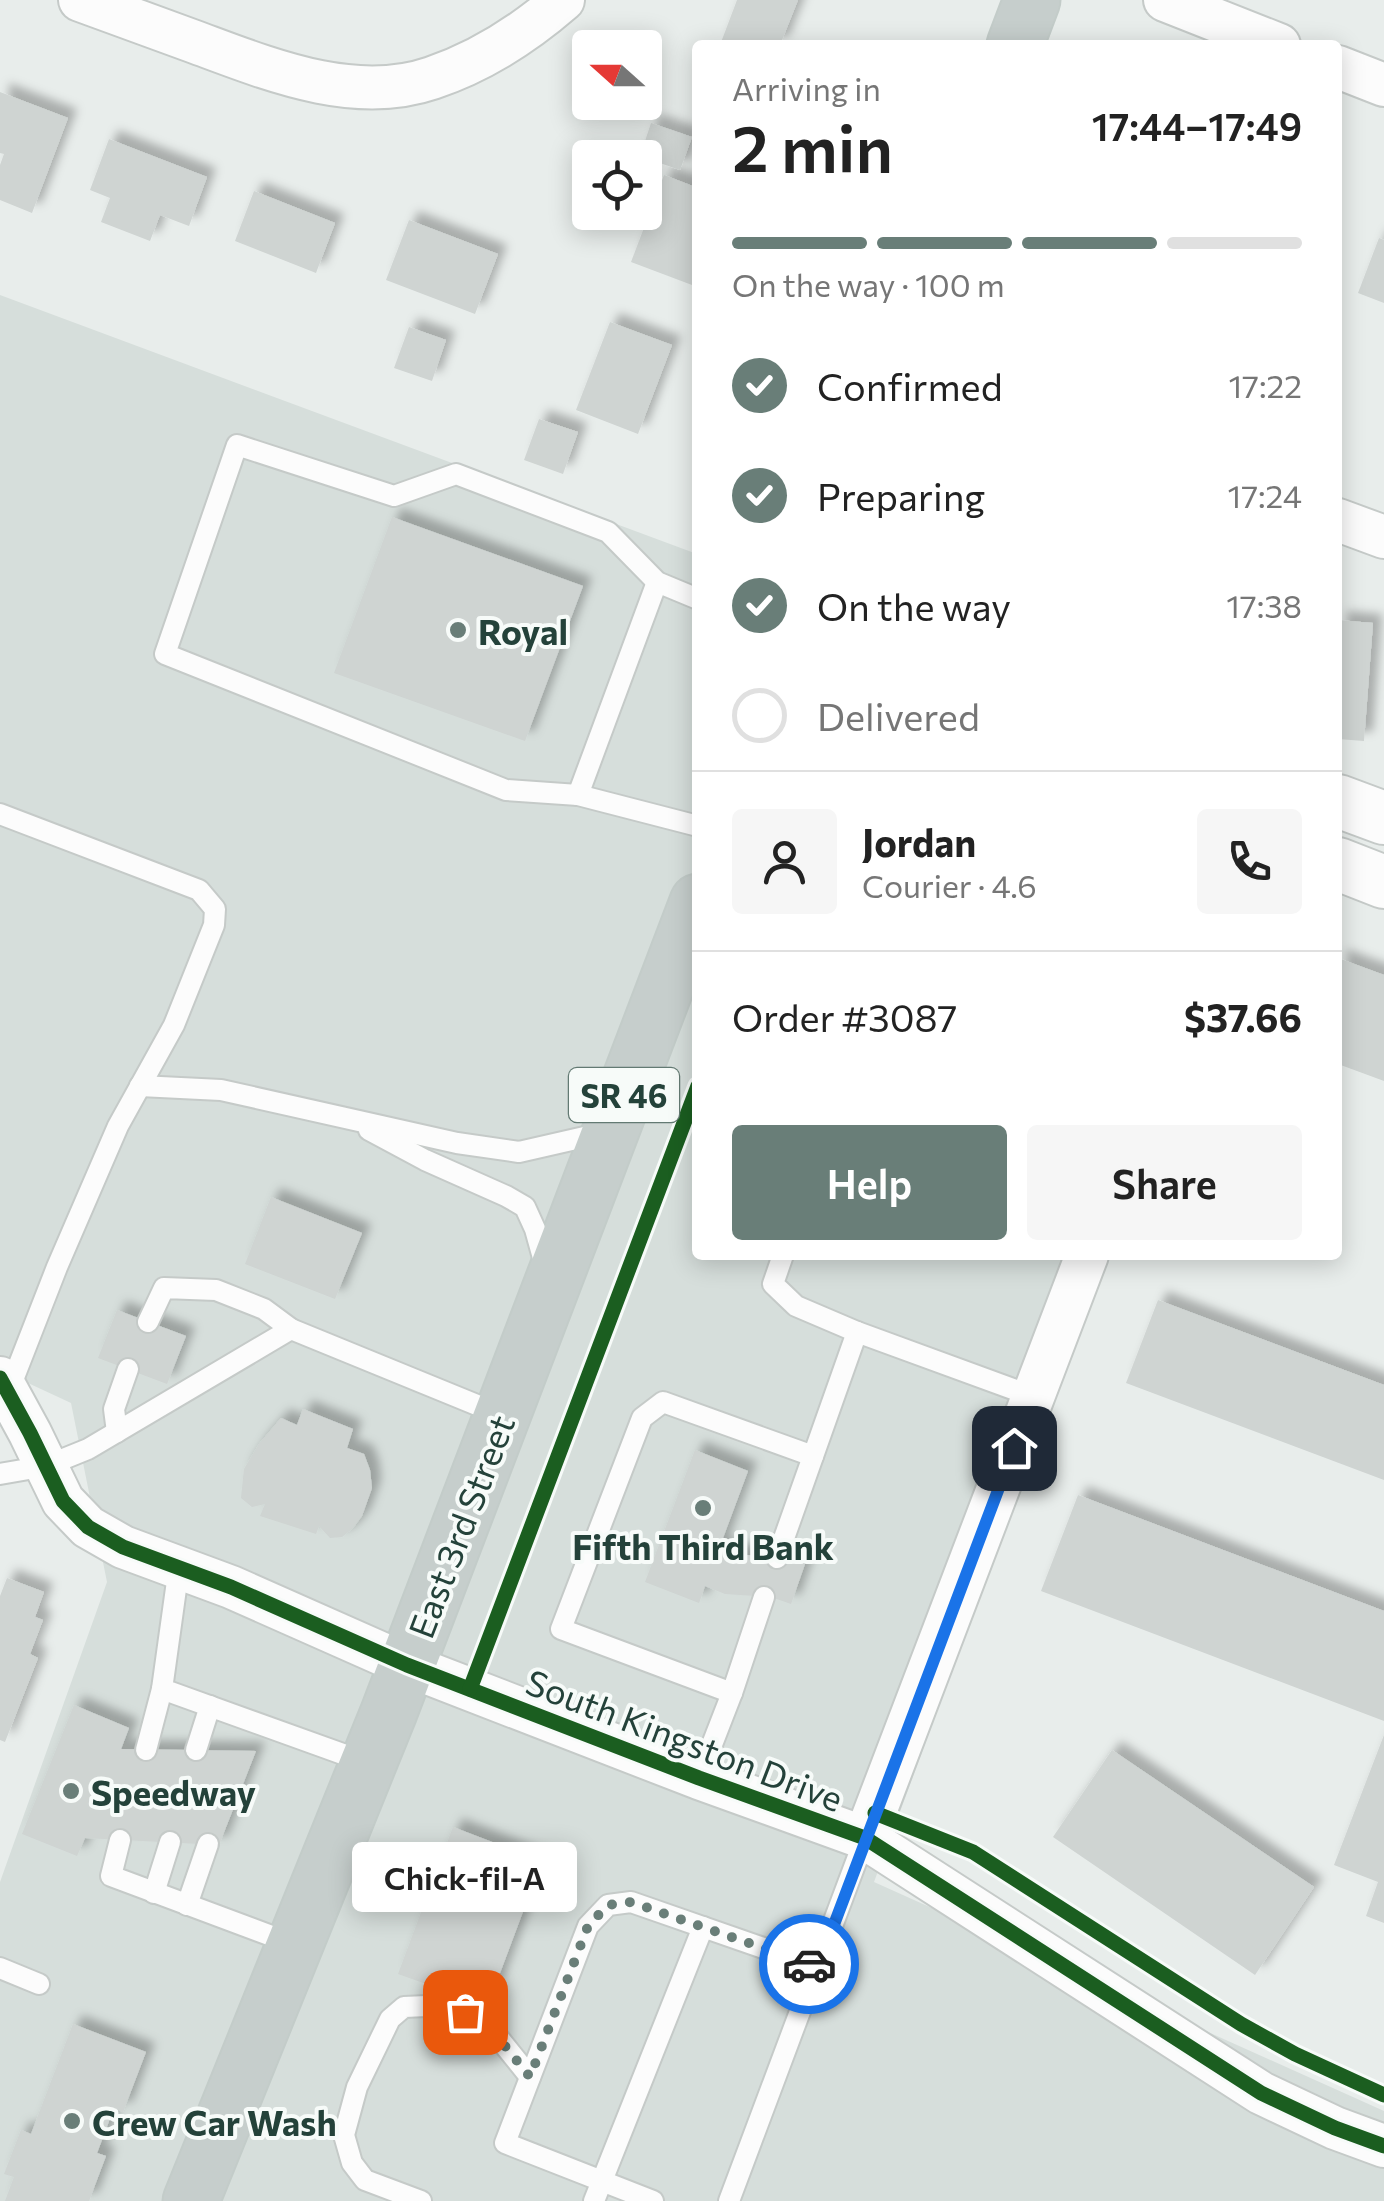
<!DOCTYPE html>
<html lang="en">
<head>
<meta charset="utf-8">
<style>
  body { margin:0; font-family:Commissioner,sans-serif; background:#f6f6f6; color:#222; height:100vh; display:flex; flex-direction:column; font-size:38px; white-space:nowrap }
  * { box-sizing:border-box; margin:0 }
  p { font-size:32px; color:#767676 }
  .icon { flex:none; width:55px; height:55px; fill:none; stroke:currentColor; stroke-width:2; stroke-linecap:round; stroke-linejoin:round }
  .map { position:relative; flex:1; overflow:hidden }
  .drawer { position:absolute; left:692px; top:40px; width:650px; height:1220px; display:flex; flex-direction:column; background:#fff; border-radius:10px; box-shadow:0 5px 25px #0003 }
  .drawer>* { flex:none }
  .needle { width:65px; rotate:291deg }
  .fabs { position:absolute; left:572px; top:30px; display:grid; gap:20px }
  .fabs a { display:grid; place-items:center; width:90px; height:90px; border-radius:10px; background:#fff; box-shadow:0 5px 25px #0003; font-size:50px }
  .pin { position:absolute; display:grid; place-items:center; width:85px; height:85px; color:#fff; margin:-42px; border-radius:20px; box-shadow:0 5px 15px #0006 }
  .courier { position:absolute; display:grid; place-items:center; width:100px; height:100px; margin:-50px; border:8px solid #1a73e8; border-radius:50%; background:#fff; color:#222; box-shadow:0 2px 12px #0007 }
  .bubble { position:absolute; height:70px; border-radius:10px; background:#fff; box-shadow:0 5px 25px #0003; font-size:32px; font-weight:600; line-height:70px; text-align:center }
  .head em { font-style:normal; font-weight:600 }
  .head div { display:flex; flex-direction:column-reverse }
  .head { display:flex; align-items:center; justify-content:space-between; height:170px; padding:0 40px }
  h1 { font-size:65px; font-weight:600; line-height:75px }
  .bar { display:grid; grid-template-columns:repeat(4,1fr); gap:15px 10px; align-content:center; height:120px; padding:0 40px }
  .bar i { height:12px; border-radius:8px; background:#e0e0e0 }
  .bar .selected { background:#697e78 }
  .bar p { grid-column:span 4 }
  .line { display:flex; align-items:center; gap:25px; padding:0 40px; border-top:2px solid #e0e0e0 }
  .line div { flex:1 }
  .round { display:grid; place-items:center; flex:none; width:105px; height:105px; border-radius:10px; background:#f6f6f6 }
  ol { padding:0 40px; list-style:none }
  li { display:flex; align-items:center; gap:30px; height:110px }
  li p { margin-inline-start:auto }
  li .icon { padding:10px; border-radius:50%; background:#697e78; color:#fff; stroke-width:4 }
  li:last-child { color:#767676 }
  li i { width:55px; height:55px; border:5px solid #e0e0e0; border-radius:50% }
  .primary-button { display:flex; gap:20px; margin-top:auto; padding:20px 40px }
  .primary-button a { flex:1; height:115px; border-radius:10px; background:#697e78; color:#fff; font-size:40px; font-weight:600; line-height:115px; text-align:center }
  .primary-button a+a { background:#f6f6f6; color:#222 }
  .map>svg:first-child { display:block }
  .built { fill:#d6dedb }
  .building { fill:#cfd4d2; filter:url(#shadow) }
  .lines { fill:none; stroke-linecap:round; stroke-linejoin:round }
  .service-casing { stroke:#c5cac8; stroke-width:24 }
  .minor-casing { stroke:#c5cac8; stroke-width:46 }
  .tertiary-casing { stroke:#c5cac8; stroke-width:56 }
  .trunk-casing { stroke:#c3ccc9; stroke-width:59 }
  .service { stroke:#fcfcfc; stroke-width:20 }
  .minor { stroke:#fcfcfc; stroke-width:42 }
  .tertiary { stroke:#fcfcfc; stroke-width:52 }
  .trunk { stroke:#c6cecc; stroke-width:55 }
  .cycleway-casing { stroke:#f7fbf9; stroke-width:21 }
  .cycleway { stroke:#1b5e20; stroke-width:15 }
  .done { stroke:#697e78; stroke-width:10; stroke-dasharray:0 18 }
  .route { stroke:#1a73e8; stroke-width:12 }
  .poi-dot { fill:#697e78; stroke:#f7fbf9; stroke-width:4 }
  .labels { text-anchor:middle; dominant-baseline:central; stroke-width:8; stroke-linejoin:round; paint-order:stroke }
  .shield { fill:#f7fbf9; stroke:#637a73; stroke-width:2.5 }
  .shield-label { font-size:32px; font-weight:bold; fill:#24423a }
  .poi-label { font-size:35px; font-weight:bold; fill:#24423a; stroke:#f7fbf9; text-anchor:start }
  .street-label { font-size:35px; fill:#24423a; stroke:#f7fbf9 }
</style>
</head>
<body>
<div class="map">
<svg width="1384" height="2201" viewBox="0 0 1384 2201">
  <defs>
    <filter id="shadow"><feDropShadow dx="9" dy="-9" stdDeviation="5" flood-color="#0004"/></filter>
  </defs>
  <rect width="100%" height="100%" fill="#e8edeb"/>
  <polygon class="built" points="0,295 697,554 698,1255 1106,1255 874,1882 1384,2111 1384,2201 0,2201 0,1882 107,1582 71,1403 0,1370"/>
  <g class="building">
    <polygon points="737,0 798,0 780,45 720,45"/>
    <polygon points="0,92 68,118 32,213 0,200 0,165 4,154 0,153"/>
    <polygon points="651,123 692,137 680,170 640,156"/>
    <polygon points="109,139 207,177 189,226 160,215 150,241 101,222 110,198 90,190"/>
    <polygon points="664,175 698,188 698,271 692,285 631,262"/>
    <polygon points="254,191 335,223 316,273 235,241"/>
    <polygon points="409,220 498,254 475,314 386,280"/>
    <polygon points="1379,238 1384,240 1384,303 1358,293"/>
    <polygon points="610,322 672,345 638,434 576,410"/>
    <polygon points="409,327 446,340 432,381 394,368"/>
    <polygon points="539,419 578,432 563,474 524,460"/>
    <polygon points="392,517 583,586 525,741 334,673"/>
    <polygon points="1338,620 1373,623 1364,741 1338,739"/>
    <polygon points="1338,958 1384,975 1384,1081 1338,1064"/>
    <polygon points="271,1197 362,1233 335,1299 245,1264"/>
    <polygon points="1158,1300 1384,1385 1384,1480 1126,1383"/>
    <polygon points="117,1310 186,1336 167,1384 98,1358"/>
    <polygon points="303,1409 353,1429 347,1448 364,1454 370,1470 372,1488 362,1516 353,1528 342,1537 330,1538 319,1526 316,1534 260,1516 265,1504 252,1507 241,1498 244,1469 259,1444 281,1418 297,1425"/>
    <polygon points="695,1450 748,1471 720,1546 745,1555 785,1557 805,1564 791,1604 771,1597 725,1594 705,1586 699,1603 645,1582"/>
    <polygon points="1078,1495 1384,1611 1384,1721 1041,1591"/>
    <polygon points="7,1578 44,1592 35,1617 43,1620 30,1654 38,1658 5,1742 0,1740 0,1596"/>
    <polygon points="74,1705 129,1728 121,1749 256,1751 219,1845 85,1838 77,1856 22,1834"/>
    <polygon points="1384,1735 1384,1923 1366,1916 1378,1882 1334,1865"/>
    <polygon points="1112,1750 1314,1887 1255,1975 1053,1837"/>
    <polygon points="453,1827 542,1861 494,1989 463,1978 457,1995 398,1974"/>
    <polygon points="73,2024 146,2052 123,2112 114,2108 97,2153 106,2156 89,2201 5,2201 14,2177 4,2174 21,2130 31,2134"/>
  </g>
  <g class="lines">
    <defs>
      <g id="service">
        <polyline points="698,599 657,582 608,532 456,474 394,496 237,445 165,654 506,790 578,795 698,826"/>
        <polyline points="578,795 657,582"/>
        <polyline points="0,814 199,890 215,909 214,925 174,1025 118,1126 57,1267 9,1390"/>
        <polyline points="140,1086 221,1090 457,1143 519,1152 589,1136 601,1127"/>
        <polyline points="369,1130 425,1160 506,1196 525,1207 535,1229 545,1265"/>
        <polyline points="783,1255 773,1284 796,1306 857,1332 1032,1396"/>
        <polyline points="148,1322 164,1288 216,1290 264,1309 291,1329"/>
        <polyline points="117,1432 114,1409 128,1369"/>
        <polyline points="0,1474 46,1466 88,1449 291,1329 499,1414"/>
        <polyline points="777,1558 857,1332"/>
        <polyline points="179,1567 162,1689 365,1762"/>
        <polyline points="732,1693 561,1629 642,1418 663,1402 813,1456"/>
        <polyline points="146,1750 162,1689"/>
        <polyline points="196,1750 210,1706"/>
        <polyline points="699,1778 732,1693 764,1597"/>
        <polyline points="120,1840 111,1876 293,1944"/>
        <polyline points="154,1893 170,1842"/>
        <polyline points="187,1905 208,1844"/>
        <polyline points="0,1968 39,1984"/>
        <polyline points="421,2201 365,2180 352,2163 344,2135 357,2087 390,2019 404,2007 427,2006 465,2013 489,2026 530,2077"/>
        <polyline points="594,2201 703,1927"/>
        <polyline points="653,2201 505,2143 588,1926 608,1905 631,1902 818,1967"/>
        <polyline points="729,2201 865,1838"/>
      </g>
      <g id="minor">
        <path d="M80,0c38,14 77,28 115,42 73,27 159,63 237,36 48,-16 93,-45 131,-78"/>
        <polyline points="1165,0 1279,45"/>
        <polyline points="1338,67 1384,85"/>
        <polyline points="1338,520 1384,537"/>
        <polyline points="0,1378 30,1433 63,1501 88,1527 123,1547 231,1587 407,1665 699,1778 865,1838 1261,2093 1335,2128 1384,2146"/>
        <polyline points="865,1838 1087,1255"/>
      </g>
      <g id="tertiary">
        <polyline points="1338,801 1384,818"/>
        <polyline points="1338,864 1384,882"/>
      </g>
      <g id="trunk">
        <polyline points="1015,45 1032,0"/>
        <polyline points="191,2201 389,1712 698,902"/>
      </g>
    </defs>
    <use href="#service" class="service-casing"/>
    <use href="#minor" class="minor-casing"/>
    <use href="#tertiary" class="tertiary-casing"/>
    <use href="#trunk" class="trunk-casing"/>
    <use href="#service" class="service"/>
    <use href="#minor" class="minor"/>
    <use href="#tertiary" class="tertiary"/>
    <use href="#trunk" class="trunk"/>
    <defs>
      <g id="cycleway">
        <polyline points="0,1378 30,1433 63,1501 88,1527 123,1547 231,1587 407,1665 699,1778 865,1838 1261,2093 1335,2128 1384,2146"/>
        <polyline points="470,1689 698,1086"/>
        <polyline points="875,1813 973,1852 1241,2024 1295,2054 1384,2095"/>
      </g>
    </defs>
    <use href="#cycleway" class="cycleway-casing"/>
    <use href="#cycleway" class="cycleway"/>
  </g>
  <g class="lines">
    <polyline class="done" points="465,2012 489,2026 530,2077 588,1926 608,1905 631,1902 809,1964"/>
    <polyline class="route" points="809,1964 818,1967 1014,1448"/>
  </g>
  <g class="poi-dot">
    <circle cx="458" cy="630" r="10"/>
    <circle cx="703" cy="1508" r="10"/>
    <circle cx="71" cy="1791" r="10"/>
    <circle cx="72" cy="2121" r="10"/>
  </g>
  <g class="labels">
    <rect class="shield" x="569" y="1068" width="110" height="54" rx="8"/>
    <g class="shield-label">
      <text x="624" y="1095">SR 46</text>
    </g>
    <g class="poi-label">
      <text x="478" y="630">Royal</text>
      <text x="703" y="1545" text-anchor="middle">Fifth Third Bank</text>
      <text x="91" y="1791">Speedway</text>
      <text x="92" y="2121">Crew Car Wash</text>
    </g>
    <g class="street-label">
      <text transform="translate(460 1526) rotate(-69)">East 3rd Street</text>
      <text transform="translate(685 1739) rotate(21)">South Kingston Drive</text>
    </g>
  </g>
</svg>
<div class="fabs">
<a><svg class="needle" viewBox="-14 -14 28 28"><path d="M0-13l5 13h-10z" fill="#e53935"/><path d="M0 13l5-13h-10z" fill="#767676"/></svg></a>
<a><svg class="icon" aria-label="locate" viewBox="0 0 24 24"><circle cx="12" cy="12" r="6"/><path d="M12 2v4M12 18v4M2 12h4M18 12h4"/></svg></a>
</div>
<div class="pin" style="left:465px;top:2012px;background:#ea580c"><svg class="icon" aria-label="bag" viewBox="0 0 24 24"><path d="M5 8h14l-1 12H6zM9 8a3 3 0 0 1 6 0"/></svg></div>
<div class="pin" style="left:1014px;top:1448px;background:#1f2937"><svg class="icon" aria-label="home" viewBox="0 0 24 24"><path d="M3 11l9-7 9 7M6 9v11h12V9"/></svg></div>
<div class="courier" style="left:809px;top:1964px"><svg class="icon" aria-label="car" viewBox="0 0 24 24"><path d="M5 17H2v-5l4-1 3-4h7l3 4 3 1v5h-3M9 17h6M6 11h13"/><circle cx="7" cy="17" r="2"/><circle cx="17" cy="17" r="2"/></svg></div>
<div class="bubble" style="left:352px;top:1842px;width:225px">Chick-fil-A</div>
<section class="drawer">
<div class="head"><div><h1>2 min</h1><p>Arriving in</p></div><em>17:44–17:49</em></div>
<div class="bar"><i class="selected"></i><i class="selected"></i><i class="selected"></i><i></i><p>On the way · 100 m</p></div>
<ol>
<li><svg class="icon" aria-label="check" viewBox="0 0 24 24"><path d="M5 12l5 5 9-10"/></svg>Confirmed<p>17:22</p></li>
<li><svg class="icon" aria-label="check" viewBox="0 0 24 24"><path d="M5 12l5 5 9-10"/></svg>Preparing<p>17:24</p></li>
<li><svg class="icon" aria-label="check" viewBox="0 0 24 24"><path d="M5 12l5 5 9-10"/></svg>On the way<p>17:38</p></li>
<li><i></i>Delivered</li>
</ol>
<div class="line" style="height:180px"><a class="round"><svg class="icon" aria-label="person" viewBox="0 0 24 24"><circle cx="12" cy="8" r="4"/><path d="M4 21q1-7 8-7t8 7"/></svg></a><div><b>Jordan</b><p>Courier · 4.6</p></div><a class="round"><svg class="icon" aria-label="phone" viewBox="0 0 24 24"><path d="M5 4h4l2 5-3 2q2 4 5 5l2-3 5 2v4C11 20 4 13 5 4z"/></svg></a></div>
<div class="line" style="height:130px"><div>Order #3087</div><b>$37.66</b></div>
<div class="primary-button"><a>Help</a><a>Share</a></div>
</section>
</div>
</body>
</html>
